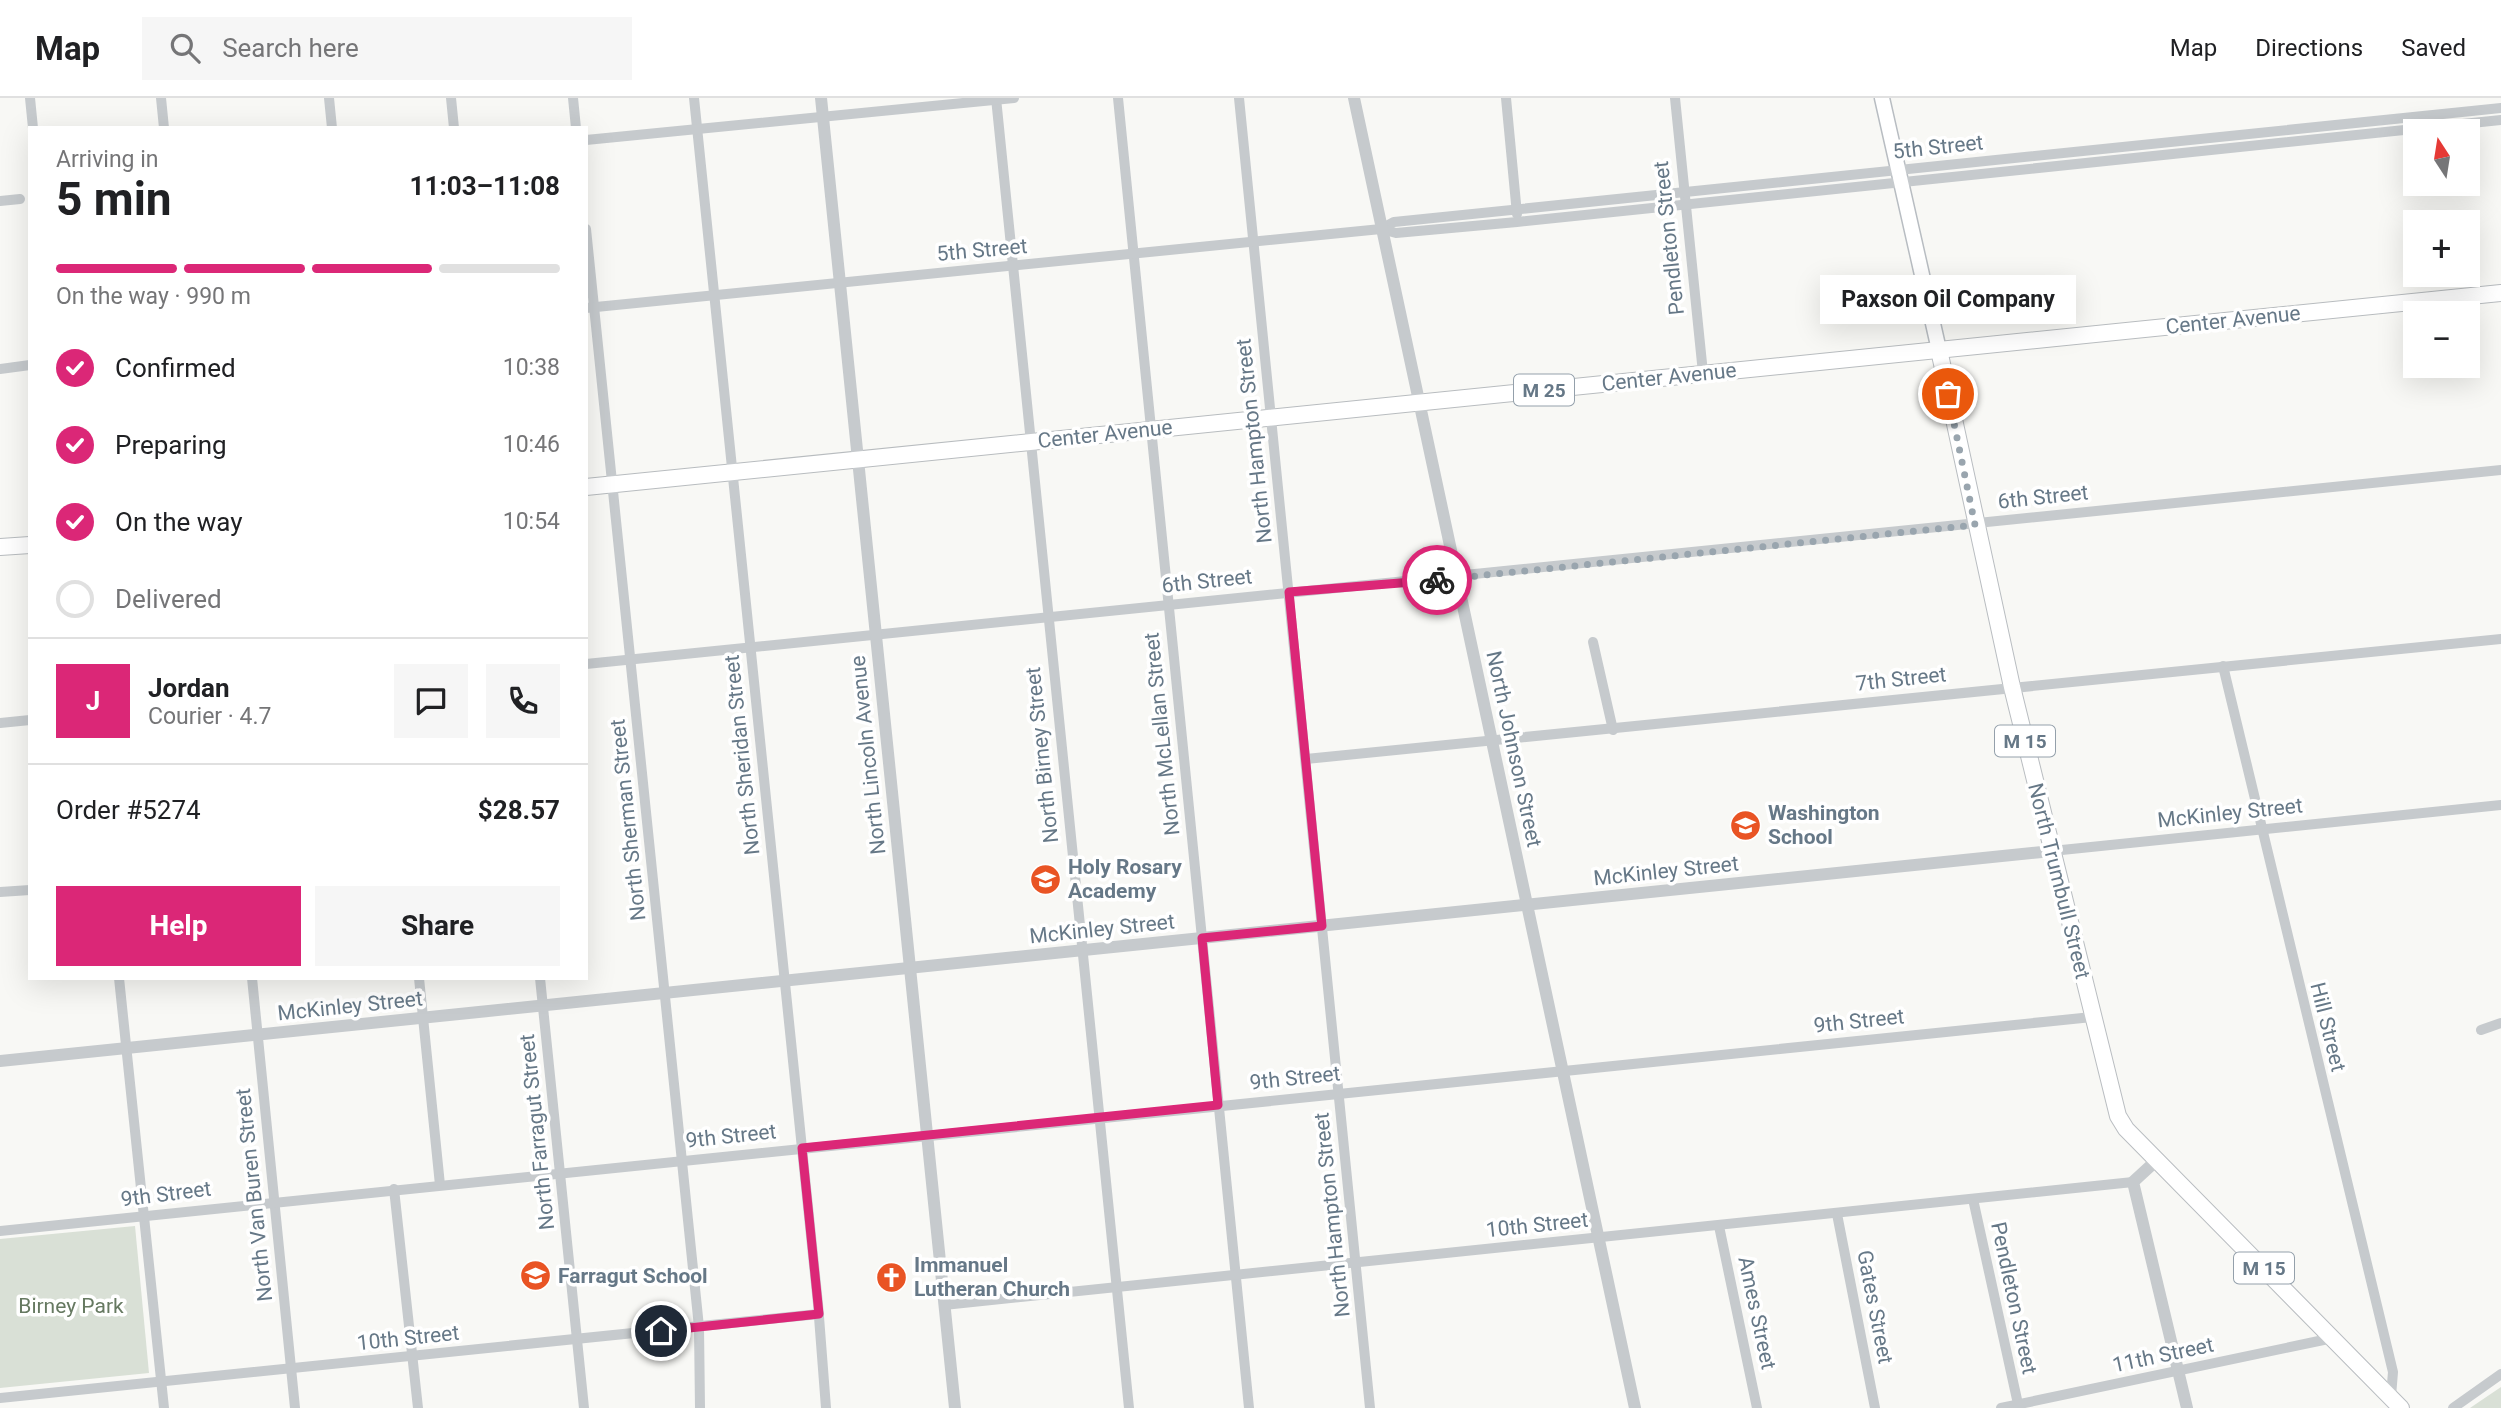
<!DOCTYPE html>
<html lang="en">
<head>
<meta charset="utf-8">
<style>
  body { margin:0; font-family:Roboto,sans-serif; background:#f6f6f6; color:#202124; height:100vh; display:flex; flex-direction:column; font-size:26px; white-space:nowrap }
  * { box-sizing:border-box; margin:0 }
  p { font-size:23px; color:#757577 }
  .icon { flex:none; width:38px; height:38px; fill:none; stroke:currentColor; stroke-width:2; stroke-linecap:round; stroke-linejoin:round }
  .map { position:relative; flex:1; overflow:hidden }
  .side { position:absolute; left:28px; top:28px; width:560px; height:854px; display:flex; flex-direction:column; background:#fff; border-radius:0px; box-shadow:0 7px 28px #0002 }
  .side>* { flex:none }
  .needle { width:46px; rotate:348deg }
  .buttons { position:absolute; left:2403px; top:21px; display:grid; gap:14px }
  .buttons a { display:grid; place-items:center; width:77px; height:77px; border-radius:0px; background:#fff; box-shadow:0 7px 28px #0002; font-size:35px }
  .pin { position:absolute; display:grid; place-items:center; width:60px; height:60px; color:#fff; margin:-30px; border:4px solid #fff; border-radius:50%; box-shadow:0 2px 7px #0007 }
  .courier { position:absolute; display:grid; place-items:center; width:70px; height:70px; margin:-35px; border:5px solid #db2777; border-radius:50%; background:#fff; color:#222; box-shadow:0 2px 9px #0007 }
  .bubble { position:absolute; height:49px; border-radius:0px; background:#fff; box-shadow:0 7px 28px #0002; font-size:23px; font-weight:700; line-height:49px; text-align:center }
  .headline em { font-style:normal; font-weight:700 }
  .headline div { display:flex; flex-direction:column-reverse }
  .headline { display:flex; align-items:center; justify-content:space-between; height:119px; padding:0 28px }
  h1 { font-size:46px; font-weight:700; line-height:52px }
  .bar { display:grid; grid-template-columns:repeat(4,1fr); gap:10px 7px; align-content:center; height:84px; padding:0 28px }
  .bar i { height:9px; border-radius:5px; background:#e0e0e0 }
  .bar .selected { background:#db2777 }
  .bar p { grid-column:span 4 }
  .line { display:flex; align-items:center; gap:18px; padding:0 28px; border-top:2px solid #e0e0e0 }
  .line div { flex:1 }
  .round { display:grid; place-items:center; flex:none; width:74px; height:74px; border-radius:0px; background:#f6f6f6 }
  ol { padding:0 28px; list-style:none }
  li { display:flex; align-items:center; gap:21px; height:77px }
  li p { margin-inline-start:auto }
  li .icon { padding:7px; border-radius:50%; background:#db2777; color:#fff; stroke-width:4 }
  li:last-child { color:#757577 }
  li i { width:38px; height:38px; border:4px solid #e0e0e0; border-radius:50% }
  .cta { display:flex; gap:14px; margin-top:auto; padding:14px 28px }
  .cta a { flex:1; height:80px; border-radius:0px; background:#db2777; color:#fff; font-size:28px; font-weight:700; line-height:80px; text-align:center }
  .cta a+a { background:#f6f6f6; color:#202124 }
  header { display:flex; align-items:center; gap:42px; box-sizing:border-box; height:98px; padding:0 35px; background:#fff; border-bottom:2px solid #e0e0e0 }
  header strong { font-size:33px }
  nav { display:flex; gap:38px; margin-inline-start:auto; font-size:24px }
  .search { width:490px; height:63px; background:#f6f6f6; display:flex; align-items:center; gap:18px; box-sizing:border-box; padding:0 24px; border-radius:0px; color:#757577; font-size:26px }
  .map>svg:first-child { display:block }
  .green { fill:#d9e0d6 }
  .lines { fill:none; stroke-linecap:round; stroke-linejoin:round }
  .secondary-casing { stroke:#b8bdc2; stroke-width:17 }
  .primary-casing { stroke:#b9bdc1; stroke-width:18 }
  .trunk-casing { stroke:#b8bcbf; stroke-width:18 }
  .minor { stroke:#c6cacd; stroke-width:10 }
  .tertiary { stroke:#c6cacd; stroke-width:12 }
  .secondary { stroke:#fff; stroke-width:14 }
  .primary { stroke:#fff; stroke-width:16 }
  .trunk { stroke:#fff; stroke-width:16 }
  .done { stroke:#99a5ae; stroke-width:7; stroke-dasharray:0 12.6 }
  .route { stroke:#db2777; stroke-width:9 }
  .labels { text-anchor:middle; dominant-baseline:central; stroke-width:7; stroke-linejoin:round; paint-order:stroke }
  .shield { fill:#fff; stroke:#94a0ab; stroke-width:2 }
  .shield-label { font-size:19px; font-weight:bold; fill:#667887 }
  .street-label { font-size:21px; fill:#667887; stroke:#fff }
  .poi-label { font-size:21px; font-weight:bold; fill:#667887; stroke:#fff; text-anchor:start }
  .park-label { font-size:21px; fill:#667961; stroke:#fff }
</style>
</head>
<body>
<header>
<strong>Map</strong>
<div class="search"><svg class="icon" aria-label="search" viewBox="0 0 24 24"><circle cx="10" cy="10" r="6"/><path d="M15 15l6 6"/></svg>Search here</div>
<nav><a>Map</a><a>Directions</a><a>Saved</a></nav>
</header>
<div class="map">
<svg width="2501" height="1310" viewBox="0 0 2501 1310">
  <rect width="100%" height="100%" fill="#f8f8f5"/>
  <g class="green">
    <polygon points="135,1128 149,1275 0,1290 0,1141"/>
    <polygon points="2501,1289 2501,1310 2470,1310"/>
  </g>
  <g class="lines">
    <defs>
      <polyline id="secondary" points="1882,0 1939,252"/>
      <polyline id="primary" points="1939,252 2012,589 2118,1018 2126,1031 2401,1310"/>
      <g id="trunk">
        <polyline points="586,389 2501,195"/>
        <polyline points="0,449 30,447"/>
      </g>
    </defs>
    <use href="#secondary" class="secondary-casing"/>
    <use href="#primary" class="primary-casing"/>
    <use href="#trunk" class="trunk-casing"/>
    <g class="minor">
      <polyline points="30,0 33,30"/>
      <polyline points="161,0 164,30"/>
      <polyline points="329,0 332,30"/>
      <polyline points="451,0 454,30"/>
      <polyline points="573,0 576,30"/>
      <polyline points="694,0 818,1206 826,1310"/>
      <polyline points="996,0 1129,1310"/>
      <polyline points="1118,0 1249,1310"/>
      <polyline points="1239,0 1370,1310"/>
      <polyline points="1506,0 1517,116"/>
      <polyline points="1675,0 1703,275"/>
      <polyline points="586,42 1014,0"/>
      <polyline points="0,103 20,101"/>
      <polyline points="586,131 699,1229 700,1310"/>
      <polyline points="1381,131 1394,124 2501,10"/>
      <polyline points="586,210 1381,131 1396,135 1517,124 2501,22"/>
      <polyline points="0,271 30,267"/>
      <polyline points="1593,544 1613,632"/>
      <polyline points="586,566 2501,372"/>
      <polyline points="2223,568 2393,1274 2391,1298"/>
      <polyline points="0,625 30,622"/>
      <polyline points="1306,661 2501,541"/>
      <polyline points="2052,753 2501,707"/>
      <polyline points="0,794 30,792"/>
      <polyline points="119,880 164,1310"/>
      <polyline points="252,880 295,1310"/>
      <polyline points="419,880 440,1087"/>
      <polyline points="540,880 584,1310"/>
      <polyline points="2481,932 2501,925"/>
      <polyline points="394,1091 418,1310"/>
      <polyline points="1973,1101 2018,1306"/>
      <polyline points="1837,1116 1875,1310"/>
      <polyline points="1719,1128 1757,1310"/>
      <polyline points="0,1133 2092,919"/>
      <polyline points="944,1207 2133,1084"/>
      <polyline points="0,1300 819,1216"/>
      <polyline points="2001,1310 2333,1240"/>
      <polyline points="2453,1310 2501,1276"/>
    </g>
    <g class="tertiary">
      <polyline points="821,0 955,1310"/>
      <polyline points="1354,0 1635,1310"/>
      <polyline points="0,963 2052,753"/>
      <polyline points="2158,1061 2133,1084 2187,1310"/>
    </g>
    <use href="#secondary" class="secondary"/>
    <use href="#primary" class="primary"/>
    <use href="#trunk" class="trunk"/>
  </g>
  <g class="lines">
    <polyline class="done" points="1437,482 1975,427 1948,296"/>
    <polyline class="route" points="661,1233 819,1216 802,1050 1218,1007 1202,840 1322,828 1289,494 1437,482"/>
  </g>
  <defs>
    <symbol id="school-disc" viewBox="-11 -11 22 22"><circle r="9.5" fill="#e95424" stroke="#fff"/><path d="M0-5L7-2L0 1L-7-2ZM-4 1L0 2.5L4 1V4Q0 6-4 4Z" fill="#fff"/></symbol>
    <symbol id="church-disc" viewBox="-11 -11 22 22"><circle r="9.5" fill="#e95424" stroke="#fff"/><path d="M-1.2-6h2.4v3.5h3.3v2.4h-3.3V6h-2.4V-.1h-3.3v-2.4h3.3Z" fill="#fff"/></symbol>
  </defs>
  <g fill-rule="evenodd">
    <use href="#school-disc" x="1728" y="710" width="35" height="35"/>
    <use href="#school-disc" x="1028" y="764" width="35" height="35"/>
    <use href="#school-disc" x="518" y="1160" width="35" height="35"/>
    <use href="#church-disc" x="874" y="1162" width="35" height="35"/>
  </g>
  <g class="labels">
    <g class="shield">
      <rect x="1514" y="276.5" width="60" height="31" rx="5"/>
      <rect x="1995" y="627.5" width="60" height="31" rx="5"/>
      <rect x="2234" y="1154.5" width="60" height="31" rx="5"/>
    </g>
    <g class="shield-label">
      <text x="1544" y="292">M 25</text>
      <text x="2025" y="643">M 15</text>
      <text x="2264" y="1170">M 15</text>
    </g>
    <g class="street-label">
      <text transform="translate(1938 49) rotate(-6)">5th Street</text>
      <text transform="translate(1669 140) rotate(-96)">Pendleton Street</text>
      <text transform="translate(982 152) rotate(-5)">5th Street</text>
      <text transform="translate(2233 222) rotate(-6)">Center Avenue</text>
      <text transform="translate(1669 279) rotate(-6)">Center Avenue</text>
      <text transform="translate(1105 336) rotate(-6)">Center Avenue</text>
      <text transform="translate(1254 343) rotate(-96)">North Hampton Street</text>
      <text transform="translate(2043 399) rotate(-6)">6th Street</text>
      <text transform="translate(1207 483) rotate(-6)">6th Street</text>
      <text transform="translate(1901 581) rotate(-6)">7th Street</text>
      <text transform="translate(1162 636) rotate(-96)">North McLellan Street</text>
      <text transform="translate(1514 651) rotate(78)">North Johnson Street</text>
      <text transform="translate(742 657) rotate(-96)">North Sheridan Street</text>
      <text transform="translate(868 657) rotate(-96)">North Lincoln Avenue</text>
      <text transform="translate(1042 657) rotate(-96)">North Birney Street</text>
      <text transform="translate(2230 715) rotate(-6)">McKinley Street</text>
      <text transform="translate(628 722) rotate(-96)">North Sherman Street</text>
      <text transform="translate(1666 773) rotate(-6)">McKinley Street</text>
      <text transform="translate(2059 783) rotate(76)">North Trumbull Street</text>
      <text transform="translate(1102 831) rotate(-6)">McKinley Street</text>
      <text transform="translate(350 908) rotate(-6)">McKinley Street</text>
      <text transform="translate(1859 923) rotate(-6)">9th Street</text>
      <text transform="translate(2328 929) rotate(76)">Hill Street</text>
      <text transform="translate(1295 980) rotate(-6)">9th Street</text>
      <text transform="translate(537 1034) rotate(-96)">North Farragut Street</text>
      <text transform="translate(731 1038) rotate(-6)">9th Street</text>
      <text transform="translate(166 1096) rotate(-7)">9th Street</text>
      <text transform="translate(254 1097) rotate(-96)">North Van Buren Street</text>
      <text transform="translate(1332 1117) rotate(-96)">North Hampton Street</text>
      <text transform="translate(1537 1127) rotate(-6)">10th Street</text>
      <text transform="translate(2014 1200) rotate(78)">Pendleton Street</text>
      <text transform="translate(1875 1209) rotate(79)">Gates Street</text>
      <text transform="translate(1757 1215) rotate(78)">Ames Street</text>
      <text transform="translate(408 1240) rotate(-6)">10th Street</text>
      <text transform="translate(2163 1257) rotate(-12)">11th Street</text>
    </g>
    <g class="poi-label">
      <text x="1768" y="715">Washington<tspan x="1768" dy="24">School</tspan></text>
      <text x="1068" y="769">Holy Rosary<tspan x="1068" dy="24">Academy</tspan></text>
      <text x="914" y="1167">Immanuel<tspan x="914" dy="24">Lutheran Church</tspan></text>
      <text x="558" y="1178">Farragut School</text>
    </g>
    <g class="park-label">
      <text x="71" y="1208">Birney Park</text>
    </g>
  </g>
</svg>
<div class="buttons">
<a><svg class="needle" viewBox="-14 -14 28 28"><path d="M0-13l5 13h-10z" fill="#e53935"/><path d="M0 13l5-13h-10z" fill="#757577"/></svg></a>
<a>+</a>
<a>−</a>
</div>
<div class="pin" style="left:1948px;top:296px;background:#ea580c"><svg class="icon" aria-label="bag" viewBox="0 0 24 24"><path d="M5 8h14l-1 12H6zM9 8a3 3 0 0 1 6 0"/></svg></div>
<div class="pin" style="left:661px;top:1233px;background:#1f2937"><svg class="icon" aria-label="home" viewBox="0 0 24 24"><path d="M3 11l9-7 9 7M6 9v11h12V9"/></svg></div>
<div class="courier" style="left:1437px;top:482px"><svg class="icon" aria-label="bike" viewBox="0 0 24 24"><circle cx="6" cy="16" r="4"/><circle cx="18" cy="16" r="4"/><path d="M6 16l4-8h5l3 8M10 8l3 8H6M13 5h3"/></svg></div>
<div class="bubble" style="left:1820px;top:177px;width:256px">Paxson Oil Company</div>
<section class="side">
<div class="headline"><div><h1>5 min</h1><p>Arriving in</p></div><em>11:03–11:08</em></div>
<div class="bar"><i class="selected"></i><i class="selected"></i><i class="selected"></i><i></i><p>On the way · 990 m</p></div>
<ol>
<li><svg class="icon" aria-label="check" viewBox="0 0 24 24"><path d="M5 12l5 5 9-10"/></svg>Confirmed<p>10:38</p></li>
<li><svg class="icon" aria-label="check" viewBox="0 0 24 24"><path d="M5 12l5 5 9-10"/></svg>Preparing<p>10:46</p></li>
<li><svg class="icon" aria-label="check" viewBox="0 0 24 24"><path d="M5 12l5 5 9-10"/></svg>On the way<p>10:54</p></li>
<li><i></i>Delivered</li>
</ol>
<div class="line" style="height:126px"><b class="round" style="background:#db2777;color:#fff">J</b><div><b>Jordan</b><p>Courier · 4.7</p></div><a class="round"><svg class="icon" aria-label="chat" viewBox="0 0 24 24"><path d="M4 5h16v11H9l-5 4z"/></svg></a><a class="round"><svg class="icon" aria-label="phone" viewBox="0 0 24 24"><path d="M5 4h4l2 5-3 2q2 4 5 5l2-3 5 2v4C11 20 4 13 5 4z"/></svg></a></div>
<div class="line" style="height:91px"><div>Order #5274</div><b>$28.57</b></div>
<div class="cta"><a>Help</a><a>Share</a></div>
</section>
</div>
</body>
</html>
